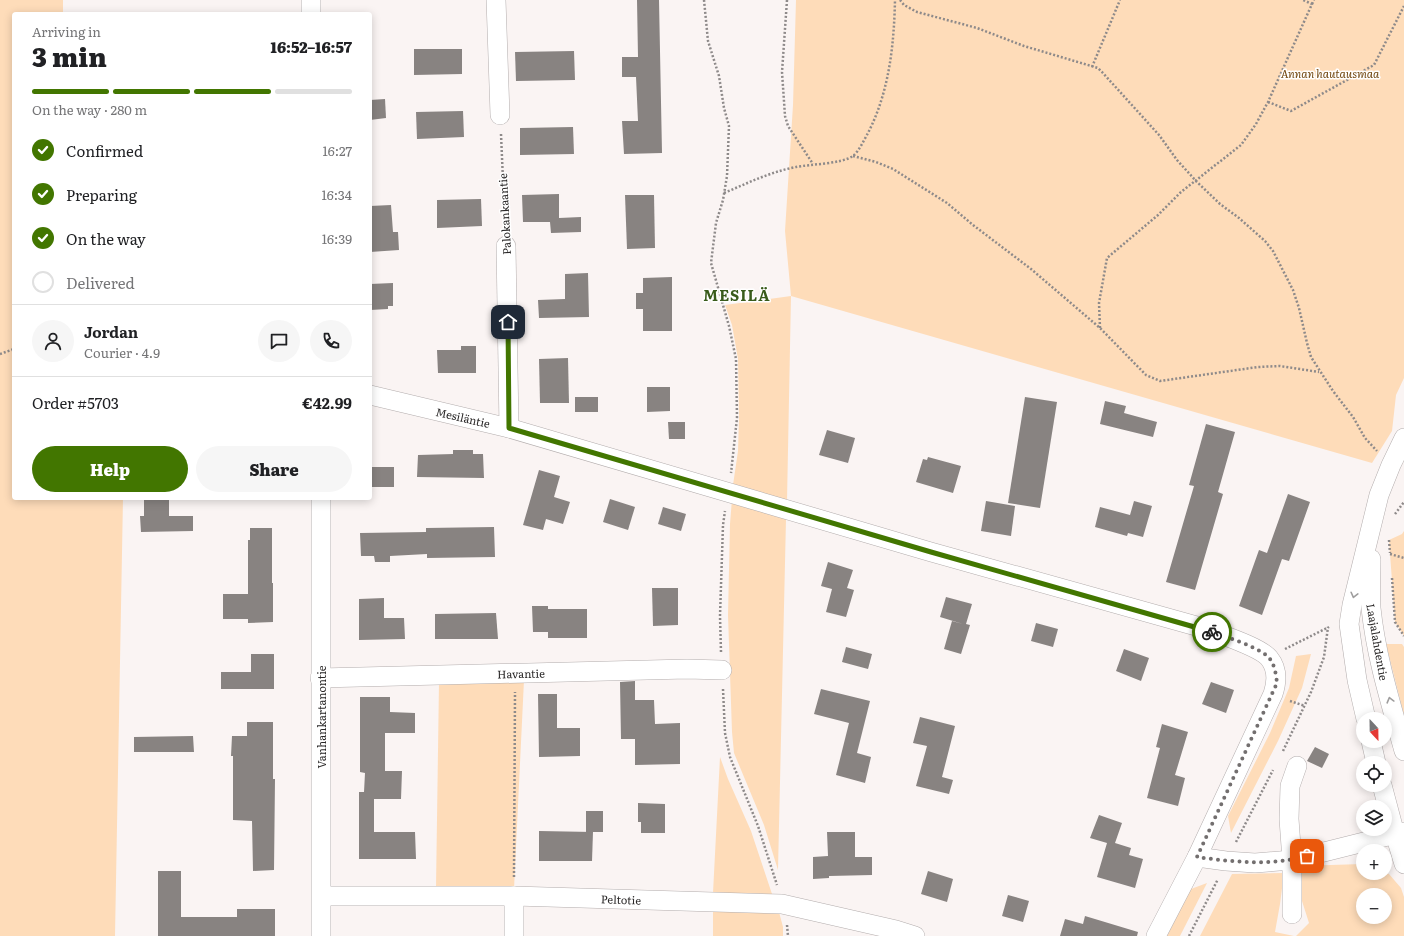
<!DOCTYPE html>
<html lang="en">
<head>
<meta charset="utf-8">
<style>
  body { margin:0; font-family:Literata,serif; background:#f6f6f6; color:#202124; height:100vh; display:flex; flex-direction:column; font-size:15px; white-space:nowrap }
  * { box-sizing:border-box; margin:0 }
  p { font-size:13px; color:#757577 }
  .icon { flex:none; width:22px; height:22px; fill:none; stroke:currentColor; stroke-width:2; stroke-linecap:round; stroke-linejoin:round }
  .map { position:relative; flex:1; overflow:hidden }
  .panel { position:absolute; left:12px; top:12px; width:360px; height:488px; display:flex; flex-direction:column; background:#fff; border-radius:4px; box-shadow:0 2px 10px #0003 }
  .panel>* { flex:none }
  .needle { width:26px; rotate:158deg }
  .buttons { position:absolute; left:1356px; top:712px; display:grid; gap:8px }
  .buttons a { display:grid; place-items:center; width:36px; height:36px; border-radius:50%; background:#fff; box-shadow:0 2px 10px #0003; font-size:20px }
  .pin { position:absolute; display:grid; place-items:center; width:34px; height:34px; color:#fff; margin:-17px; border-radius:8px; box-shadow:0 2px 6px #0006 }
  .courier { position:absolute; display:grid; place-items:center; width:40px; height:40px; margin:-20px; border:3px solid #427600; border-radius:50%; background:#fff; color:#222; box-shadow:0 1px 5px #0007 }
  .headline em { font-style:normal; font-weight:800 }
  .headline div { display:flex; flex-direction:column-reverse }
  .headline { display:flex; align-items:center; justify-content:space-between; height:68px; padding:0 20px }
  h1 { font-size:26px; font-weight:800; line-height:30px }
  .bar { display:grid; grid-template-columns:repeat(4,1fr); gap:6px 4px; align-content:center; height:48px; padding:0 20px }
  .bar i { height:5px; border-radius:3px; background:#e0e0e0 }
  .bar .on { background:#427600 }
  .bar p { grid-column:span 4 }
  .line { display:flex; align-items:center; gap:10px; padding:0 20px; border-top:1px solid #e0e0e0 }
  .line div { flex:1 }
  .round { display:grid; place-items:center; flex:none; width:42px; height:42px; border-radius:21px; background:#f6f6f6 }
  ol { padding:0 20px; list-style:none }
  li { display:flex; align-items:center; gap:12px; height:44px }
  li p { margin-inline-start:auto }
  li .icon { padding:4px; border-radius:50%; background:#427600; color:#fff; stroke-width:4 }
  li:last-child { color:#757577 }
  li i { width:22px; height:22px; border:2px solid #e0e0e0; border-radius:50% }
  .cta { display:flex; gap:8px; margin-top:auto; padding:8px 20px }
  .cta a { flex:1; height:46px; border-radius:24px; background:#427600; color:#fff; font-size:16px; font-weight:800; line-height:46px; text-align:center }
  .cta a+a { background:#f6f6f6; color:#202124 }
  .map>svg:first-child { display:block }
  .green { fill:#fedcb9; fill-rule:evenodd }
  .building { fill:#888381 }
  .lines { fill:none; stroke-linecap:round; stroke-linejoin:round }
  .minor-casing { stroke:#b3adad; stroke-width:20 }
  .path { stroke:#8e8a8a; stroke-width:2.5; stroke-dasharray:2 2; stroke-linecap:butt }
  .minor { stroke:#fff; stroke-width:19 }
  .oneway { stroke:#9f9e9e }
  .done { stroke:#736f6f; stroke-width:4; stroke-dasharray:0 7.2 }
  .route { stroke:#427600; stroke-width:5 }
  .labels { text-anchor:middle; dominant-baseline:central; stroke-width:3; stroke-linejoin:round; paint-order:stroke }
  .park-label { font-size:11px; font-style:italic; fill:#744912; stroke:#fff }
  .street-label { font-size:11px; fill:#2a2828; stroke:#fff }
  .district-label { font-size:15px; font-weight:bold; letter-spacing:1px; fill:#395b1b; stroke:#fff }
</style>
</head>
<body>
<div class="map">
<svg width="1404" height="936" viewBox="0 0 1404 936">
  <rect width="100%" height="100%" fill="#faf4f3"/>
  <g class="green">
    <polygon points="0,0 63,0 63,14 14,14 14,498 123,498 115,936 0,936"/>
    <polygon points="796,0 1404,0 1404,378 1396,395 1392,431 1372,463 791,296 787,501 733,485 738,451 739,418 738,359 732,325 725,305 791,296 785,231 793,105"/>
    <polygon points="732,499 786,519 778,870 764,825 734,753 732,732 728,615 730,524"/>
    <polygon points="1404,531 1404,636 1395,622 1389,540 1402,534"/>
    <polygon points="1386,644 1402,644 1404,647 1404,715"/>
    <polygon points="1311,654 1302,688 1278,741 1231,833 1228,816 1270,733 1289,688 1296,656"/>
    <polygon points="524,680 514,889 436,888 439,682"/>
    <polygon points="720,757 728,779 751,831 772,894 713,893"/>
    <path d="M1363,864v9h22l4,1 12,14 3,9v39h-108l13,-13 -7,-22 -4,-35zM1363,895h22v22h-22z"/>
    <polygon points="1284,873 1280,904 1275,932 1294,936 1200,936 1232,874"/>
    <polygon points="1207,883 1180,936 1167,936 1191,889"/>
    <polygon points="713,911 779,912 783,927 783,936 713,936"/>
  </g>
  <g class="building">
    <polygon points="637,0 659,0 662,153 624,154 622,121 638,121 636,77 622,77 622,57 638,57"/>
    <polygon points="414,49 462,49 462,74 414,75"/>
    <polygon points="574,51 575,80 516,81 515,52"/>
    <polygon points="385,99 386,118 370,120 370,100"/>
    <polygon points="463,111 464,137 417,139 416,112"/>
    <polygon points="573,127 574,154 520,155 520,128"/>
    <polygon points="559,194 559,218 581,217 581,232 551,233 550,222 523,222 522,195"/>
    <polygon points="625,195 654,195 655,248 627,249"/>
    <polygon points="481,199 482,226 437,228 437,200"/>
    <polygon points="391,205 393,232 398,232 399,250 370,252 370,206"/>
    <polygon points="588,273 589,317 539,318 538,300 565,299 565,274"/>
    <polygon points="672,277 672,331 643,331 643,309 636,309 636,293 643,293 643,278"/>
    <polygon points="393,283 393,306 388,306 388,309 370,310 370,284"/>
    <polygon points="461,346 476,346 476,373 438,373 437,350 461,350"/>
    <polygon points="568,358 569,403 540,403 539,359"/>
    <polygon points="647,387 670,387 670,411 647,412"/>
    <rect x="575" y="397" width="23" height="15"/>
    <polygon points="1025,397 1057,402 1040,508 1008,503"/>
    <polygon points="1105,401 1126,406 1124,413 1157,422 1153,437 1100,424"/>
    <polygon points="668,422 685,422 685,439 669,439"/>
    <polygon points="1206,424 1235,432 1218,492 1223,494 1195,590 1166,582 1194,486 1189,485"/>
    <polygon points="827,430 855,438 848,463 819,455"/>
    <polygon points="453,450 473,450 473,454 483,454 484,478 417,477 418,455 453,454"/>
    <polygon points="928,457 961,466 953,493 916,482 923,459 927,460"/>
    <rect x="370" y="467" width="24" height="20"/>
    <polygon points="539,470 560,476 554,497 570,502 563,524 546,519 543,530 523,525"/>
    <polygon points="1288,494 1310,502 1289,561 1282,559 1262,615 1239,606 1259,550 1267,553"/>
    <polygon points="144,498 169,498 169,516 193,516 193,531 141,532 140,516 144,516"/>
    <polygon points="610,499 635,507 628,530 603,522"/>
    <polygon points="986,501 1015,506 1011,536 981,531"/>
    <polygon points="1134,501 1152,506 1143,537 1128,533 1127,536 1095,527 1100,507 1130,515"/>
    <polygon points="663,507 686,514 681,531 658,524"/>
    <polygon points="494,527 495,557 427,558 427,554 390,556 390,562 375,562 374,556 361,556 360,533 426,532 426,528"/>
    <polygon points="250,528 272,528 272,583 273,583 273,622 248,623 248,619 223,619 223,594 248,594 248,540 250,540"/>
    <polygon points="828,562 853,570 847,588 854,590 846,617 826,612 832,589 821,586"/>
    <polygon points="652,588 678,588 678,625 653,626"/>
    <polygon points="946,597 972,604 966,624 970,625 961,654 944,649 952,621 963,624 940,617"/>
    <polygon points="384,598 384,618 404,618 405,639 359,640 359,599"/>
    <polygon points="532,606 548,606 548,609 587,609 587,638 548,638 548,632 533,632"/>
    <polygon points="496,613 498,639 435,639 435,614"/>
    <polygon points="1036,623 1058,629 1053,647 1031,641"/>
    <polygon points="846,647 872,654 868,669 842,662"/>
    <polygon points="1124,649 1149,658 1141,681 1116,671"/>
    <polygon points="251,654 274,654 274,689 221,689 221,672 251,672"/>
    <polygon points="635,681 635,700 654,700 655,724 680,723 680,764 635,765 635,739 621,739 620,682"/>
    <polygon points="1211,682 1234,690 1226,713 1202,704"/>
    <polygon points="821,689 870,701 857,753 871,757 865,783 836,775 849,723 814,714"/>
    <polygon points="538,694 557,694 557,728 580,728 580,756 539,757"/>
    <polygon points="360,697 390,697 390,712 415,713 415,733 385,733 385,771 402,771 401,799 374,799 374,832 415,832 416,859 359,859 359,792 364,792 365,773 360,772"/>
    <polygon points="920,717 955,726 942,777 953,780 949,794 916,786 927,746 913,743"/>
    <polygon points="247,722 273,722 273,779 275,779 274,870 253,871 252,821 233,820 233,756 231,756 232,736 247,736"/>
    <polygon points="1162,724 1188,732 1175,775 1185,778 1178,806 1147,798 1160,748 1156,747"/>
    <polygon points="193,736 194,752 134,752 134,737"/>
    <polygon points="1315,747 1329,754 1322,768 1307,761"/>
    <polygon points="638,803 665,804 665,833 641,833 641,822 638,822"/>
    <rect x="586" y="811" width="17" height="21"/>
    <polygon points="1099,815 1122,823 1115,843 1131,848 1129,855 1143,859 1135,888 1097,877 1107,843 1090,838"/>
    <polygon points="539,831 593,832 592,861 539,861"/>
    <polygon points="827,832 855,832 855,857 872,857 872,875 829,876 829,878 813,879 813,857 828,856"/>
    <polygon points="158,871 181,871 181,917 237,917 237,909 275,909 275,936 158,936"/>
    <polygon points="928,871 953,879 947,902 921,894"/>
    <polygon points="1008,895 1029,901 1023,922 1002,916"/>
    <polygon points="1085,916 1138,932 1137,936 1060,936 1065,919 1083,924"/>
  </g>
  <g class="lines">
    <defs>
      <g id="minor">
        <polyline points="311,0 311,14"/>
        <polyline points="496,0 500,115"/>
        <polyline points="506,246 509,428"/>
        <path d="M370,395l139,33 422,124 276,77c15,6 53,18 62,29 9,11 8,24 4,36l-76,163 -41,79"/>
        <polyline points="321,498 321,936"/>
        <path d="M1371,559c0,16 -1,33 0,49 5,49 20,96 33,143"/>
        <polyline points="320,678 687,669 722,670"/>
        <polyline points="1366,719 1357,680 1349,624 1352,605 1379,495 1391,465 1404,438"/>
        <polyline points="1371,741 1376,763"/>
        <polyline points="1382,785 1395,834 1404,864"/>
        <polyline points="1197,857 1226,861 1255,863 1292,860 1404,832"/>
        <polyline points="322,896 514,896 782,904 896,930 915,936"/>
        <polyline points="514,896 514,936"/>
        <polyline points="1292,914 1292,860 1289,819 1290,786 1297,766"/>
      </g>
    </defs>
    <use href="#minor" class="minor-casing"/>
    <g class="path">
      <polyline points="704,0 708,41 719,76 724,108 729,126 727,176 723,200 716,223 711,263 729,326 736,359 737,418 731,473"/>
      <polyline points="787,0 782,72 785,116 788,126 813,164"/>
      <polyline points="900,0 904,5 917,12 977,28 1024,46 1098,68 1102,72 1159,135 1177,160 1196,181 1220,204 1239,218 1265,241 1273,251 1293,290 1299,308 1307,343 1311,357 1333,391 1353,417 1365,438 1377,451"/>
      <polyline points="1312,4 1314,0"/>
      <polyline points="1092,67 1120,0"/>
      <polyline points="1268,102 1291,111 1374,65 1404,6"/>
      <polyline points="501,134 505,227"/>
      <polyline points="853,156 876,162 893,169 947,203 973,225 1031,269 1100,328 1146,375 1160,381 1258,367 1280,366 1319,372"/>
      <path d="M724,193c24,-10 46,-21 72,-26 15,-3 45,-3 57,-11 6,-5 11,-16 15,-23 21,-41 26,-87 27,-133"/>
      <polyline points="1100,328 1099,303 1107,258 1158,215 1181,192 1241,145 1256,124 1268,102 1312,4 1303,0"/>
      <polyline points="0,354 14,349"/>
      <polyline points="1395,514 1404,502"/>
      <polyline points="1389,540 1390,553"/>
      <polyline points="1390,554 1404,558"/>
      <polyline points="1392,578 1395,622 1404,636"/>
      <polyline points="1285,649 1329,627"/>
      <polyline points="721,652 720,616 723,525 725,511"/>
      <polyline points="723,689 725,733 730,757 758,826 777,885"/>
      <polyline points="1290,701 1305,706"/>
      <polyline points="1283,751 1311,692 1324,657 1328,627"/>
      <polyline points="1236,842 1273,770"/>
      <polyline points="514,877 515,692"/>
      <polyline points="787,925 788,936"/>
      <polyline points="1189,936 1218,879"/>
    </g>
    <use href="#minor" class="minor"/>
  </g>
  <defs><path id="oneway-chevron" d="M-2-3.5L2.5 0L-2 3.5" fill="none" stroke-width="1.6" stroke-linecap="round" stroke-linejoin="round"/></defs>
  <g class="oneway">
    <use href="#oneway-chevron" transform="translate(1354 595) rotate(104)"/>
    <use href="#oneway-chevron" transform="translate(1390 700) rotate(-105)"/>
  </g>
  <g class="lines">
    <path class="done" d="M1212,632c14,5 50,16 58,27 5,7 6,16 7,24l-80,174c37,5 74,9 110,-1"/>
    <polyline class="route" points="508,322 509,428 931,552 1212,632"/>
  </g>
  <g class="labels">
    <g class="park-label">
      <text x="1330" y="73">Annan hautausmaa</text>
    </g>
    <g class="street-label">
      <text transform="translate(504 214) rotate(-93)">Palokankaantie</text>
      <text transform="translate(463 417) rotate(13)">Mesiläntie</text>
      <text transform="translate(1378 642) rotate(80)">Laajalahdentie</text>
      <text transform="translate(521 673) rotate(-1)">Havantie</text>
      <text transform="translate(321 717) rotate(-90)">Vanhankartanontie</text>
      <text transform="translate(621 899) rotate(2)">Peltotie</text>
    </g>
    <g class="district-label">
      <text x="737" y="294">MESILÄ</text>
    </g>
  </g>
</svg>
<div class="buttons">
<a><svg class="needle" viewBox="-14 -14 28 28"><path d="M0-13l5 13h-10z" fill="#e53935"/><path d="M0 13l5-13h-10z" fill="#757577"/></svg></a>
<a><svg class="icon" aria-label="locate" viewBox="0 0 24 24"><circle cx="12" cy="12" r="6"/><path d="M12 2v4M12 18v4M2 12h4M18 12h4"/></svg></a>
<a><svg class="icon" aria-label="layers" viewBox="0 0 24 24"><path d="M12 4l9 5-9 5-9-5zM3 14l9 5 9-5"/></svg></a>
<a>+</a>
<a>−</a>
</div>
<div class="pin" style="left:1307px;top:856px;background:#ea580c"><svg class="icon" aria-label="bag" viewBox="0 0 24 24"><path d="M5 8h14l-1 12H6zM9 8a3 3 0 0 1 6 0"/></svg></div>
<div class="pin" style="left:508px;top:322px;background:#1f2937"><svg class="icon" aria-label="home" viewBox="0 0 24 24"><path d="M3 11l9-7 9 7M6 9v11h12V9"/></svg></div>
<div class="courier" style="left:1212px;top:632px"><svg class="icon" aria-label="bike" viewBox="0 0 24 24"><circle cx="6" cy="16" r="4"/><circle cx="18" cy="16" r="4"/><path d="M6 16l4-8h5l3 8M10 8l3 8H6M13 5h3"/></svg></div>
<section class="panel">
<div class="headline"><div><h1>3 min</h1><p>Arriving in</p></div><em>16:52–16:57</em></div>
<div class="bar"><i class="on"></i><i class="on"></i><i class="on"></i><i></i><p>On the way · 280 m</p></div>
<ol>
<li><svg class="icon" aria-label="check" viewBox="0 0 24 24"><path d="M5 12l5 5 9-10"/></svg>Confirmed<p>16:27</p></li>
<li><svg class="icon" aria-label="check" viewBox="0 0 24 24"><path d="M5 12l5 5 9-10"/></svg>Preparing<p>16:34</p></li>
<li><svg class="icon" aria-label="check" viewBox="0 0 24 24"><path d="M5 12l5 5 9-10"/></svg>On the way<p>16:39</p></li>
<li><i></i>Delivered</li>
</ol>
<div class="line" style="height:72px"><a class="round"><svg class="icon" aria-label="person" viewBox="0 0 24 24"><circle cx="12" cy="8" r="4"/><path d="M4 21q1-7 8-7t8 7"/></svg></a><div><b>Jordan</b><p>Courier · 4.9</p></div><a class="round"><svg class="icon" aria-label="chat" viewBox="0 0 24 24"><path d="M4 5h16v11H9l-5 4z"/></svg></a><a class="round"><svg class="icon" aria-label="phone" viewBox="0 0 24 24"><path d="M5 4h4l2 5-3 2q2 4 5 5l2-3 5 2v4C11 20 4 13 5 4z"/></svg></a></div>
<div class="line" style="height:52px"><div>Order #5703</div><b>€42.99</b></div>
<div class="cta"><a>Help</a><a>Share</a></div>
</section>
</div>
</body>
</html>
